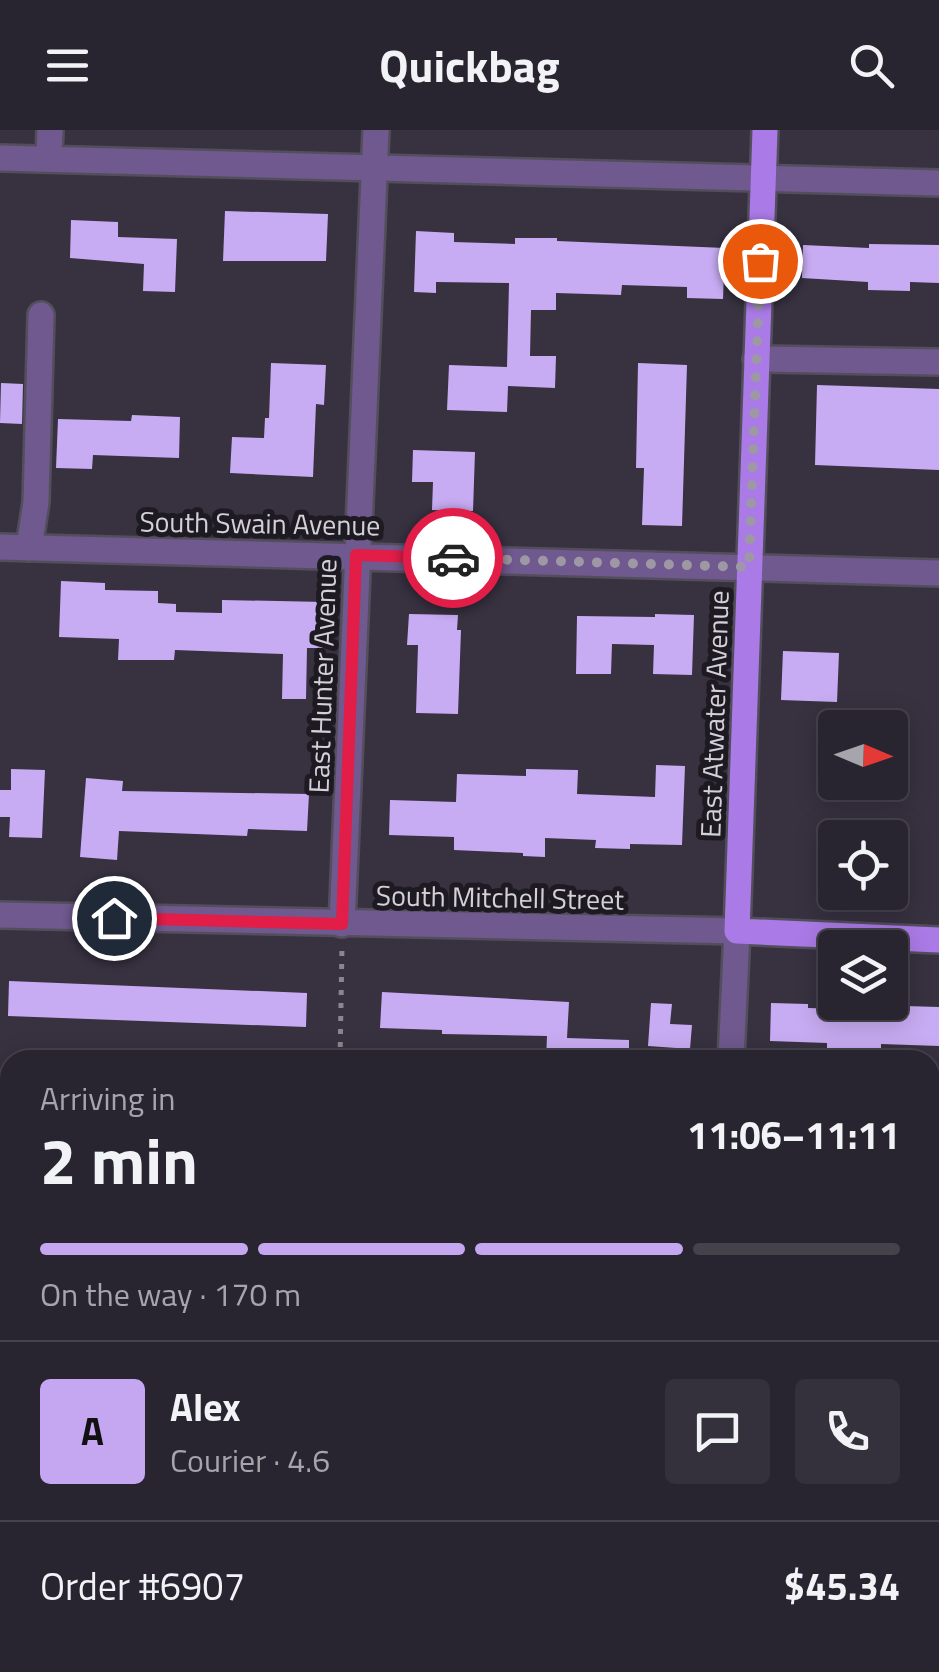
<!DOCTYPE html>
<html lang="en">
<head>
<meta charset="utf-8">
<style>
  body { margin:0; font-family:"Titillium Web",sans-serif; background:#35313c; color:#f1f3f6; height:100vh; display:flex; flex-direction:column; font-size:38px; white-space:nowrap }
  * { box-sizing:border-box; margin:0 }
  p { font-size:32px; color:#a5a5ab }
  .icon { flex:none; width:55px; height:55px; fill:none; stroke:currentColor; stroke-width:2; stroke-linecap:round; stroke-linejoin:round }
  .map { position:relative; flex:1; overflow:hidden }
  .sheet { position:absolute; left:0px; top:920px; width:940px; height:622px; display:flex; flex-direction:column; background:#292530; border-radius:30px 30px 0 0; box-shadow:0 5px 25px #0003,0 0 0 2px #45424c }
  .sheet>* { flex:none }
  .needle { width:65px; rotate:92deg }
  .fabs { position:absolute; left:818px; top:580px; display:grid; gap:20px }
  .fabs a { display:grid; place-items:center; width:90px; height:90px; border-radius:10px; background:#292530; box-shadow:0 5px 25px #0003,0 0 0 2px #45424c; font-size:50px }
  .pin { position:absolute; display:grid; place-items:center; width:85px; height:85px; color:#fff; margin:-42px; border:5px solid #fff; border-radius:50%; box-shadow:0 2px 10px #0007 }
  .courier { position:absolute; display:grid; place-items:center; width:100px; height:100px; margin:-50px; border:8px solid #e11d48; border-radius:50%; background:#fff; color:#222; box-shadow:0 2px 12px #0007 }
  .head em { font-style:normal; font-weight:700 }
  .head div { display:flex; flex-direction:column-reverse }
  .head { display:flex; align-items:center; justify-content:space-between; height:170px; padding:0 40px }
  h1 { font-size:65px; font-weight:700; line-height:75px }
  .bar { display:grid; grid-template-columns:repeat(4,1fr); gap:15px 10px; align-content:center; height:120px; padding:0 40px }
  .bar i { height:12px; border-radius:8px; background:#45424c }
  .bar .active { background:#c5a7f1 }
  .bar p { grid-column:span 4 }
  .line { display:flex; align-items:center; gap:25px; padding:0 40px; border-top:2px solid #45424c }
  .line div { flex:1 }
  .round { display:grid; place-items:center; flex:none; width:105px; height:105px; border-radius:10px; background:#35313c }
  header { display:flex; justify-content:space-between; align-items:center; height:130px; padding:0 40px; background:#292530; font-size:45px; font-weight:700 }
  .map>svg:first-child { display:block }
  .building { fill:#c8acf3 }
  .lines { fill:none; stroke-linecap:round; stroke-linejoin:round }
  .minor-casing { stroke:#534e5c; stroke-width:30 }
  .major-casing { stroke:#534e5c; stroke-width:30 }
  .path { stroke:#8a8591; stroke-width:5; stroke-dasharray:5 8; stroke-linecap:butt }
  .minor { stroke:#6f598e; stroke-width:25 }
  .major { stroke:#aa7ae6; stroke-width:25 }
  .done { stroke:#9d98a4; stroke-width:10; stroke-dasharray:0 18 }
  .route { stroke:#e11d48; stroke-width:12 }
  .labels { text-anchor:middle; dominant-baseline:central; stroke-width:10; stroke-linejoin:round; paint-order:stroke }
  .street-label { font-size:28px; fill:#d4d0da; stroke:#1d1a21 }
</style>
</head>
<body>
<header><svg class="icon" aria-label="menu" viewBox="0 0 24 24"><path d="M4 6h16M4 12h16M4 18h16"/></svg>Quickbag<svg class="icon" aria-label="search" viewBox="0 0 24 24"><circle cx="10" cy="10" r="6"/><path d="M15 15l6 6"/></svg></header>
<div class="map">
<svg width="939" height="1542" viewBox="0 0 939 1542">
  <rect width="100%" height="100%" fill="#373140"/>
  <g class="building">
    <polygon points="225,81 328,84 326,131 223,131"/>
    <polygon points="71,90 118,92 118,107 177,109 175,162 143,161 144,134 70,128"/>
    <polygon points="416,101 454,103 454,112 515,114 515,108 557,108 557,111 725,118 723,169 687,168 687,157 622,155 621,165 556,163 556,180 531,180 530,226 556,226 555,258 508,256 507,282 447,280 449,235 507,237 509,153 436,152 436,163 414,162"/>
    <polygon points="869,114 939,115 939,153 910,152 910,161 868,160 868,152 802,148 803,115 869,118"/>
    <polygon points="271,233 326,235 324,275 316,274 313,347 230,343 232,307 264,308 265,288 269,288"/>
    <polygon points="638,233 687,235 682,396 642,395 644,338 636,338"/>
    <polygon points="1,253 23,254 22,294 0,293"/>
    <polygon points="817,255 939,259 939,340 815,335"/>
    <polygon points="132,285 180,287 179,328 93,325 92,339 56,338 58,289 131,291"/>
    <polygon points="413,320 475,322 473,381 432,380 433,352 412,352"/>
    <polygon points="61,451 105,453 105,460 158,461 158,473 176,474 176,482 222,483 222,470 325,472 324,518 307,518 306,569 282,569 283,524 175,520 174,530 118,530 119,509 59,507"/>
    <polygon points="409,484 458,485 457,500 461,500 458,584 416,583 418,515 407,515"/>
    <polygon points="655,484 694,485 692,545 653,544 654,515 612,514 611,544 576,544 577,486 655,487"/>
    <polygon points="783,521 839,523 837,572 781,570"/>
    <polygon points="656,635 685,636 682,715 630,714 630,719 595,718 596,710 545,708 545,727 523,726 523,723 454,720 454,707 389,705 390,670 456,672 457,644 526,646 526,639 578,640 577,664 655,667"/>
    <polygon points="11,639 45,640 42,708 9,707 10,687 0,687 0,660 11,660"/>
    <polygon points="86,648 123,651 122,661 309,664 307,701 248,699 247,706 119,701 117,730 80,727"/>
    <polygon points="9,851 307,863 306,897 8,886"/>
    <polygon points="382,862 569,872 567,908 629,910 629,930 546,930 547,906 442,904 442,900 380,898"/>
    <polygon points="651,873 672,874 670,894 692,895 690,919 648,916"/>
    <polygon points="771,873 808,874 808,878 904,881 905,876 939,877 939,916 881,914 881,920 827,918 827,913 770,911"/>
  </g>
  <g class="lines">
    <defs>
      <g id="minor">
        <polyline points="0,28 939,53"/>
        <polyline points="49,29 50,0"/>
        <polyline points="756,229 939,232"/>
        <polyline points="0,417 939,443"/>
        <polyline points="29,418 36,372 41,185"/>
        <polyline points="0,785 737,801 731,930"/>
        <polyline points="342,794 376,0"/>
        <polyline points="0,1123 10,1123"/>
        <polyline points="930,1150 939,1150"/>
        <polyline points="930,1501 939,1501"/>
        <polyline points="0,1504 10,1505"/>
        <polyline points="332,1542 332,1532"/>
        <polyline points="728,1542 728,1532"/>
      </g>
      <polyline id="major" points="765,0 737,801 939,810"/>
    </defs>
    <use href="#minor" class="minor-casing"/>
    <use href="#major" class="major-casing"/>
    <polyline class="path" points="340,930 342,817"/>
    <use href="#minor" class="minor"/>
    <use href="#major" class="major"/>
  </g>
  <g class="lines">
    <polyline class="done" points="453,428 749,437 760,131"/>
    <polyline class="route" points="114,788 342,794 356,425 453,428"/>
  </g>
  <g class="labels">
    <g class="street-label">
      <text transform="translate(260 393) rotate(1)">South Swain Avenue</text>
      <text transform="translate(322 546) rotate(-88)">East Hunter Avenue</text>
      <text transform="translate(714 584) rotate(-88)">East Atwater Avenue</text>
      <text transform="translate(500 767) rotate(1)">South Mitchell Street</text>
    </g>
  </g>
</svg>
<div class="fabs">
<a><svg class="needle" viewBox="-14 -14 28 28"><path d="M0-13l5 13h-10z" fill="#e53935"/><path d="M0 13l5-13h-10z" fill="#a5a5ab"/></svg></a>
<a><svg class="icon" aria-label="locate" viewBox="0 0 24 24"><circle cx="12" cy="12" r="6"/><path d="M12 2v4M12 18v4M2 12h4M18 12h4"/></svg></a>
<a><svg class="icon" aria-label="layers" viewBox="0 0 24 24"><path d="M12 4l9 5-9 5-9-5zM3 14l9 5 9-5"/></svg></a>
</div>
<div class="pin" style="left:760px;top:131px;background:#ea580c"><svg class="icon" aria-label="bag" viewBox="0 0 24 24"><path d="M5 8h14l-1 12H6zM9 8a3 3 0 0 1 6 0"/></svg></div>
<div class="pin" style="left:114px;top:788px;background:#1f2937"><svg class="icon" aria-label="home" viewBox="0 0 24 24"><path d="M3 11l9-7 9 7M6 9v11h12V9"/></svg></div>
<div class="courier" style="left:453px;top:428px"><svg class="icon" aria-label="car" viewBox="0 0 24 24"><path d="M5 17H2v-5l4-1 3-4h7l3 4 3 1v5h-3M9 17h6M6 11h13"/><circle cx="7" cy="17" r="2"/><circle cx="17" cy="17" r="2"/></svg></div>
<section class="sheet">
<div class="head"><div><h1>2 min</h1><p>Arriving in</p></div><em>11:06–11:11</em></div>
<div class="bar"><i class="active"></i><i class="active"></i><i class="active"></i><i></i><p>On the way · 170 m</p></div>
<div class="line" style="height:180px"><b class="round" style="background:#c5a7f1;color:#111">A</b><div><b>Alex</b><p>Courier · 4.6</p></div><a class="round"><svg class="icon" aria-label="chat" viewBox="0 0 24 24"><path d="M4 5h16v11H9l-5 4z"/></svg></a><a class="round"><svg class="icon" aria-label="phone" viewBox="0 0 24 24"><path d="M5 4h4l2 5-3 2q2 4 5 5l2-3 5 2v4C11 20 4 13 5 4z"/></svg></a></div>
<div class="line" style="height:130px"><div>Order #6907</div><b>$45.34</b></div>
</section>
</div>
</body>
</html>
